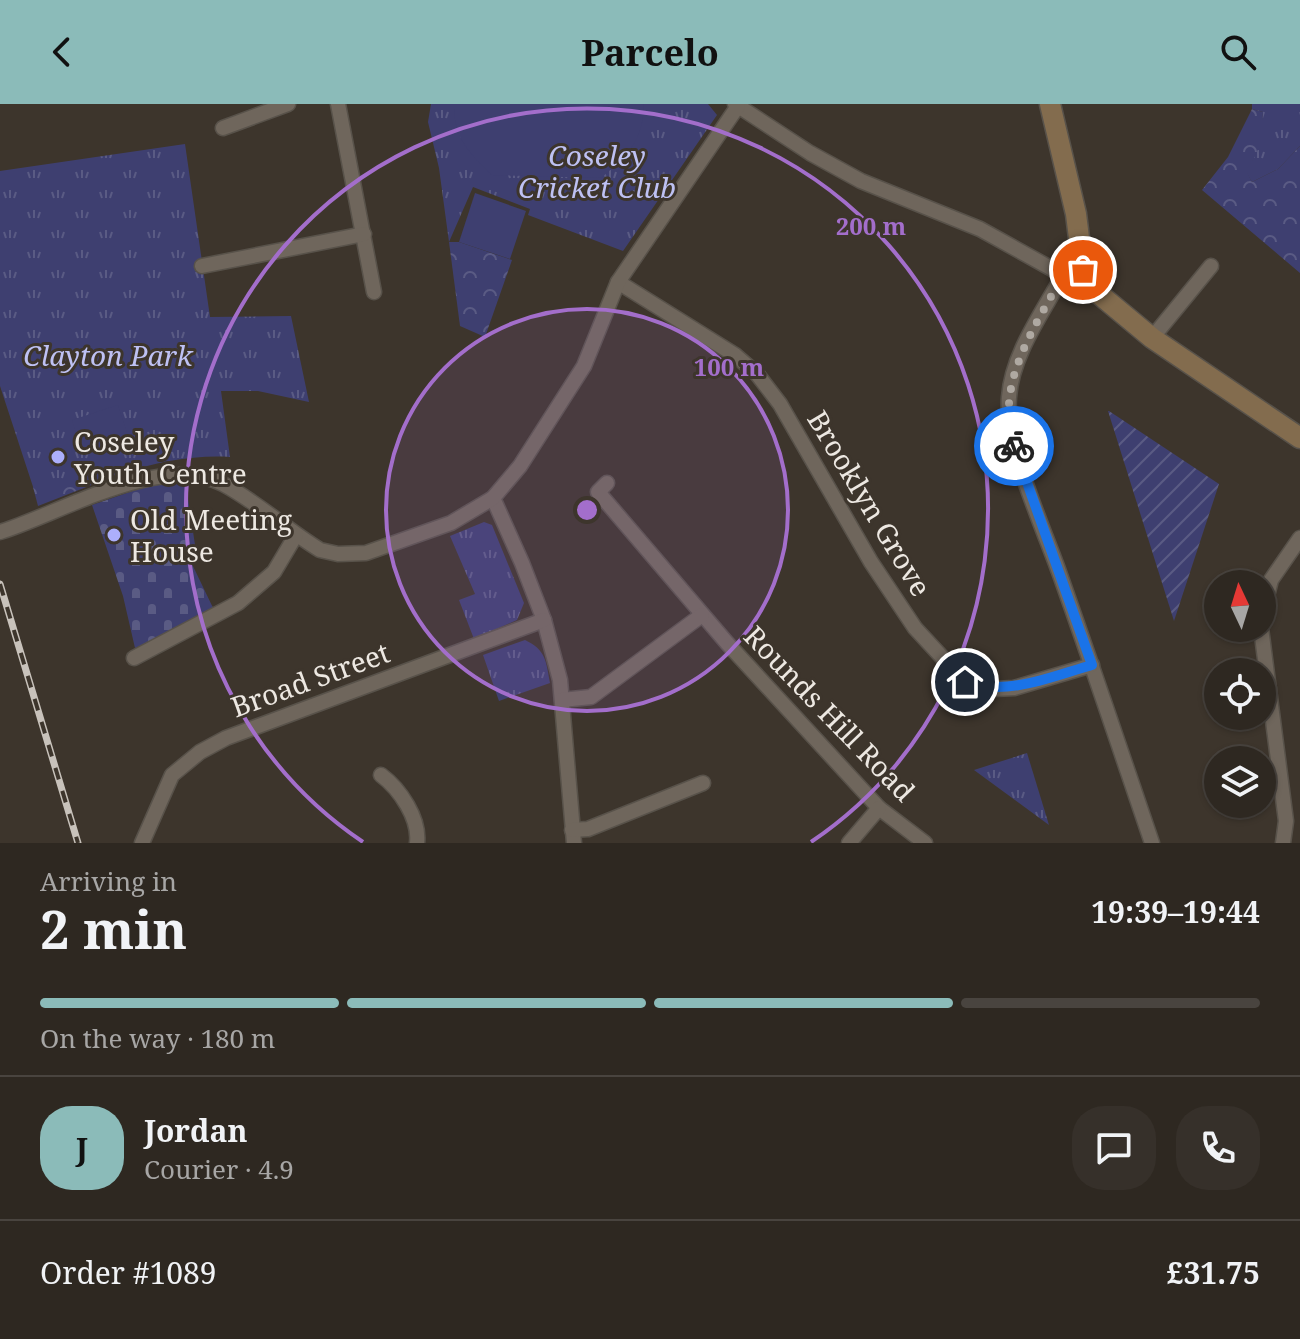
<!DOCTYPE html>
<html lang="en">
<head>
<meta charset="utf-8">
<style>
  body { margin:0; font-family:"Noto Serif",serif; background:#36302a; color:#f1f3f6; height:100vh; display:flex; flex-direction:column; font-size:30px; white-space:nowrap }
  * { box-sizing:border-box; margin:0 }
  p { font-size:26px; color:#a7a6a5 }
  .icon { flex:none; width:44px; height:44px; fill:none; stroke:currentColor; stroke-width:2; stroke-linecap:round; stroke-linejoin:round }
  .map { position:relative; height:739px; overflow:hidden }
  .details { display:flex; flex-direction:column; background:#2e2821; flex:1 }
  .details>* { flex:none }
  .needle { width:52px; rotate:356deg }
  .fabs { position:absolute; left:1204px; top:466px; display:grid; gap:16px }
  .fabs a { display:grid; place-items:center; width:72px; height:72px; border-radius:50%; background:#2e2821; box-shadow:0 2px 6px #0004,0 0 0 2px #49443f; font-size:40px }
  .pin { position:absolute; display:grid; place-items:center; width:68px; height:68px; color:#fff; margin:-34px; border:4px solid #fff; border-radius:50%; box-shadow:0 2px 8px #0007 }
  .courier { position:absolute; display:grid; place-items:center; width:80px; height:80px; margin:-40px; border:6px solid #1a73e8; border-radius:50%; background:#fff; color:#222; box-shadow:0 2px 10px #0007 }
  .headline em { font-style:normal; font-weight:700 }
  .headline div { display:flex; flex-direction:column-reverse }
  .headline { display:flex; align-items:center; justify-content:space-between; height:136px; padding:0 40px }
  h1 { font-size:52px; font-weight:700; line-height:60px }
  .bar { display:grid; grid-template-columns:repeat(4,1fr); gap:12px 8px; align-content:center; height:96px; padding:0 40px }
  .bar i { height:10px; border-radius:6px; background:#49443f }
  .bar .on { background:#8bbbb9 }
  .bar p { grid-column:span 4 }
  .line { display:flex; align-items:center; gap:20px; padding:0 40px; border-top:2px solid #49443f }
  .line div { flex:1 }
  .round { display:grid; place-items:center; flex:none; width:84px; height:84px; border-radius:32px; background:#36302a }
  header { display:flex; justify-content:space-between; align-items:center; height:104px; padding:0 40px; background:#8bbbb9; color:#111; font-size:36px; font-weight:700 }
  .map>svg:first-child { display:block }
  .grass { fill:url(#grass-tufts) }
  .forest { fill:url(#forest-crowns) }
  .cemetery { fill:url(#cemetery-stones) }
  .garden { fill:url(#garden-furrows) }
  .pitch { fill:#3e3f70 }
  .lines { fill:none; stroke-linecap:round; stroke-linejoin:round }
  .minor-casing { stroke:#58524a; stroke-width:17 }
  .secondary-casing { stroke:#58524a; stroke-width:23 }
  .minor { stroke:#6f665c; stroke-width:14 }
  .secondary { stroke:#836c4e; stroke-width:20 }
  .rail-casing { stroke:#c8c2bb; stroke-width:7 }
  .rail { stroke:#3d352c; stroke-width:4; stroke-dasharray:12; stroke-linecap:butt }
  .done { stroke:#afa9a2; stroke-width:8; stroke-dasharray:0 14.4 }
  .route { stroke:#1a73e8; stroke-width:10 }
  .ring { fill:none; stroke:#a36ecb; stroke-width:4 }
  .poi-dot { fill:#acaffb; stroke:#3d352c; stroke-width:3 }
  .labels { text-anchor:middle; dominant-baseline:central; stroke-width:6; stroke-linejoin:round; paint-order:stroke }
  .park-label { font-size:28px; font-style:italic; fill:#bec1f3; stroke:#3d352c }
  .poi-label { font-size:28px; fill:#ede8e2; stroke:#3d352c; text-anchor:start }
  .street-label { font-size:28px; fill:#ede8e2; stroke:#3d352c }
  .centre { fill:#a36ecb; stroke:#3d352c; stroke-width:4 }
  .ring-label { font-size:24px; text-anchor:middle; font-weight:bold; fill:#a36ecb; stroke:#3d352c; stroke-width:6; stroke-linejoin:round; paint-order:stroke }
</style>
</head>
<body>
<header><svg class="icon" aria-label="back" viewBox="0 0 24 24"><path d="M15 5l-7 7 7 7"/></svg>Parcelo<svg class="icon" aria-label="search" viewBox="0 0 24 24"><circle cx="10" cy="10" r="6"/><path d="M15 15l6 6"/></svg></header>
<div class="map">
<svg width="1300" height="739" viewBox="0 0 1300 739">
  <defs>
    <pattern id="grass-tufts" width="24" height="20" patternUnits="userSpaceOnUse" patternTransform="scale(2)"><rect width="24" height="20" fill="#3e3f70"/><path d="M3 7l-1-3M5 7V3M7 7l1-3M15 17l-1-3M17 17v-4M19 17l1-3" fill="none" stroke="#5a5b84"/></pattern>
    <pattern id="forest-crowns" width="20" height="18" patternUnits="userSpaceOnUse" patternTransform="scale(2)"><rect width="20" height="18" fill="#3e3f70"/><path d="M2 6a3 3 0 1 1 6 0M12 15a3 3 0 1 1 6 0" fill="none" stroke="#5a5b84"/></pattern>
    <pattern id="cemetery-stones" width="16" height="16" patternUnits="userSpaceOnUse" patternTransform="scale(2)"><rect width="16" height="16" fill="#3e3f70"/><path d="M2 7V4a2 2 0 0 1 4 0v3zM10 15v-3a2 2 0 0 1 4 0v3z" fill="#5a5b84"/></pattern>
    <pattern id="garden-furrows" width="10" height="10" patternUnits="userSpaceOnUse" patternTransform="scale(2)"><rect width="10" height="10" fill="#3e3f70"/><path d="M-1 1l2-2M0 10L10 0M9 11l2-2" fill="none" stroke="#5a5b84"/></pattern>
  </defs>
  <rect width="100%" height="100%" fill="#3d352c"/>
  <g class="grass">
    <polygon points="431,0 708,0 717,11 623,147 528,111 530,105 473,83 449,138 439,64 428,18"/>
    <path d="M1252,0h48v42l-22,23 -26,13 -7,-12c16,-17 15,-36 18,-58l-11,-3z"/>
    <path d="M185,40l25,173 81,-1 18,86 -51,-11h-37l9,66c-68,-4 -129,24 -192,45l-38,-116v-215z"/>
    <polygon points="484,418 492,421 524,499 517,516 474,535 459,496 475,490 450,432"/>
    <path d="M525,536c21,10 21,21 25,43l-51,18 -16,-46z"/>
    <polygon points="1027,649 1049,721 974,666"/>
  </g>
  <g class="forest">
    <path d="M1252,5l11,3c-1,22 -2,41 -17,58l6,12 26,-13 22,-23v127l-98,-83 26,-33z"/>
    <polygon points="449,138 459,138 512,156 485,233 460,222"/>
    <polygon points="103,365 112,373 38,402 33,383"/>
  </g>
  <polygon class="cemetery" points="185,375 197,454 191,458 215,508 135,544 123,492 92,401 150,381"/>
  <polygon class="garden" points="1109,307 1219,380 1174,517 1108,307"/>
  <g class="pitch">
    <path d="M454,0h190c-1,37 -16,51 -43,74l-109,-3c-23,-22 -39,-38 -38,-71z"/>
    <polygon points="475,89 526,107 510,155 459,138"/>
    <polygon points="118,301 128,332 82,347 72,316"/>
  </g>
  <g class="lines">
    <defs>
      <g id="minor">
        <polyline points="338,0 374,188"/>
        <polyline points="735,0 810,49 861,77 980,125 1063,171 1071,169"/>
        <polyline points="223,24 288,0"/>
        <polyline points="202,162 364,130"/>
        <path d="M1063,171c-20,37 -51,79 -54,122 -4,48 33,127 50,175 32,90 62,180 93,271"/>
        <polyline points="618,178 735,251 757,270 780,300 871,458 915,524 965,578 994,585 1014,584 1092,561"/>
        <polyline points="1152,234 1211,162"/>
        <polyline points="607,379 598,388 727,539 879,704 925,739"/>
        <polyline points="493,394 522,459 544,516 560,576 574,739"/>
        <path d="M0,428c61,-19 162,-80 223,-48 34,18 64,46 97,66l18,4 28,-1 85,-30 42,-25 27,-32 64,-100 34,-84 120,-176"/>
        <polyline points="1262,512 1271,476 1300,434"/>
        <polyline points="1261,524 1286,717 1283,739"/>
        <polyline points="134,554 238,499 274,468 296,431"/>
        <polyline points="562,596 591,593 702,511"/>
        <path d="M381,671c19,14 39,44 36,68"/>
        <polyline points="572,726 588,725 703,679"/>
        <polyline points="142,739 172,671 200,648 226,634 544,516"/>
        <polyline points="849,739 879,704"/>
      </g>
      <polyline id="secondary" points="1050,0 1076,110 1083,166 1093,185 1152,234 1300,334"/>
    </defs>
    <use href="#minor" class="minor-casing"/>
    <use href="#secondary" class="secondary-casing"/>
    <use href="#minor" class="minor"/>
    <use href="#secondary" class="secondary"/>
    <defs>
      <polyline id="rail" points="0,480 78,739"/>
    </defs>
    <use href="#rail" class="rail-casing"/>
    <use href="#rail" class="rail"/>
  </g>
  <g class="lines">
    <path class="done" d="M1014,342c-20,-62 21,-119 49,-171l20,-5"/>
    <path class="route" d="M965,578c44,14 85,-5 127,-17l-78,-219"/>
  </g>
  <circle cx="587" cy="406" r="201" fill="#a36ecb" fill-opacity=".12"/>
  <g class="ring">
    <circle cx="587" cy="406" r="201"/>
    <path d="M363 738A401 401 0 1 1 811 738"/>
  </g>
  <g class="poi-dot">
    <circle cx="58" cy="353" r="8"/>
    <circle cx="114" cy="431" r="8"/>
  </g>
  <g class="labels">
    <g class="park-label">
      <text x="597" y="51">Coseley<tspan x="597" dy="32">Cricket Club</tspan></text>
      <text x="108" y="251">Clayton Park</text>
    </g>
    <g class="poi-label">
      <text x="74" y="337">Coseley<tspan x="74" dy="32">Youth Centre</tspan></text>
      <text x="130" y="415">Old Meeting<tspan x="130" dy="32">House</tspan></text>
    </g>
    <g class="street-label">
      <text transform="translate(870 399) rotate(59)">Brooklyn Grove</text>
      <text transform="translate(310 575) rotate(-20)">Broad Street</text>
      <text transform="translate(830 609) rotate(46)">Rounds Hill Road</text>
    </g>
  </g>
  <circle cx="587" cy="406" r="12" class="centre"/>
  <g class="ring-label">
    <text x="871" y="131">200 m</text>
    <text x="729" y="272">100 m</text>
  </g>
</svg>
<div class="fabs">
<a><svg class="needle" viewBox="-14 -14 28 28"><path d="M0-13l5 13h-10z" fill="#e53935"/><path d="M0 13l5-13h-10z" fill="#a7a6a5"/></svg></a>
<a><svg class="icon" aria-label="locate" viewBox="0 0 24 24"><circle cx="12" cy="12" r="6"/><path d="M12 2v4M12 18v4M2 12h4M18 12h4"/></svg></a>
<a><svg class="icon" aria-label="layers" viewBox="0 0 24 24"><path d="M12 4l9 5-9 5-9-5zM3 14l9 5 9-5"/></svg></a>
</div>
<div class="pin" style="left:1083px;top:166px;background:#ea580c"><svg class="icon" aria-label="bag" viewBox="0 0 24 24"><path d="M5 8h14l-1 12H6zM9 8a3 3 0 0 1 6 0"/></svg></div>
<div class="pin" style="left:965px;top:578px;background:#1f2937"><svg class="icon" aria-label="home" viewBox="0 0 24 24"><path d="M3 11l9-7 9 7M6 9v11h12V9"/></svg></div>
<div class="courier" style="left:1014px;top:342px"><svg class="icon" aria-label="bike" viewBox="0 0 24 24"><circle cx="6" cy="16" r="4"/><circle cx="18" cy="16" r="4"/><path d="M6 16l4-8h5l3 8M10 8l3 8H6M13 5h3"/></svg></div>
</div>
<section class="details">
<div class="headline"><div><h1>2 min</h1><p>Arriving in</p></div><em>19:39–19:44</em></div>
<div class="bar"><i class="on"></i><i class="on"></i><i class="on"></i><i></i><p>On the way · 180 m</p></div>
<div class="line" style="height:144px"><b class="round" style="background:#8bbbb9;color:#111">J</b><div><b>Jordan</b><p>Courier · 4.9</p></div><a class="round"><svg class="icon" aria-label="chat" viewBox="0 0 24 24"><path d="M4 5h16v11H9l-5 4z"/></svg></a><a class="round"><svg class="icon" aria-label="phone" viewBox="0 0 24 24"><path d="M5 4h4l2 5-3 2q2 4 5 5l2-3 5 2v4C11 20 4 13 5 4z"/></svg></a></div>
<div class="line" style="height:104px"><div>Order #1089</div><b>£31.75</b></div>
</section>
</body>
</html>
